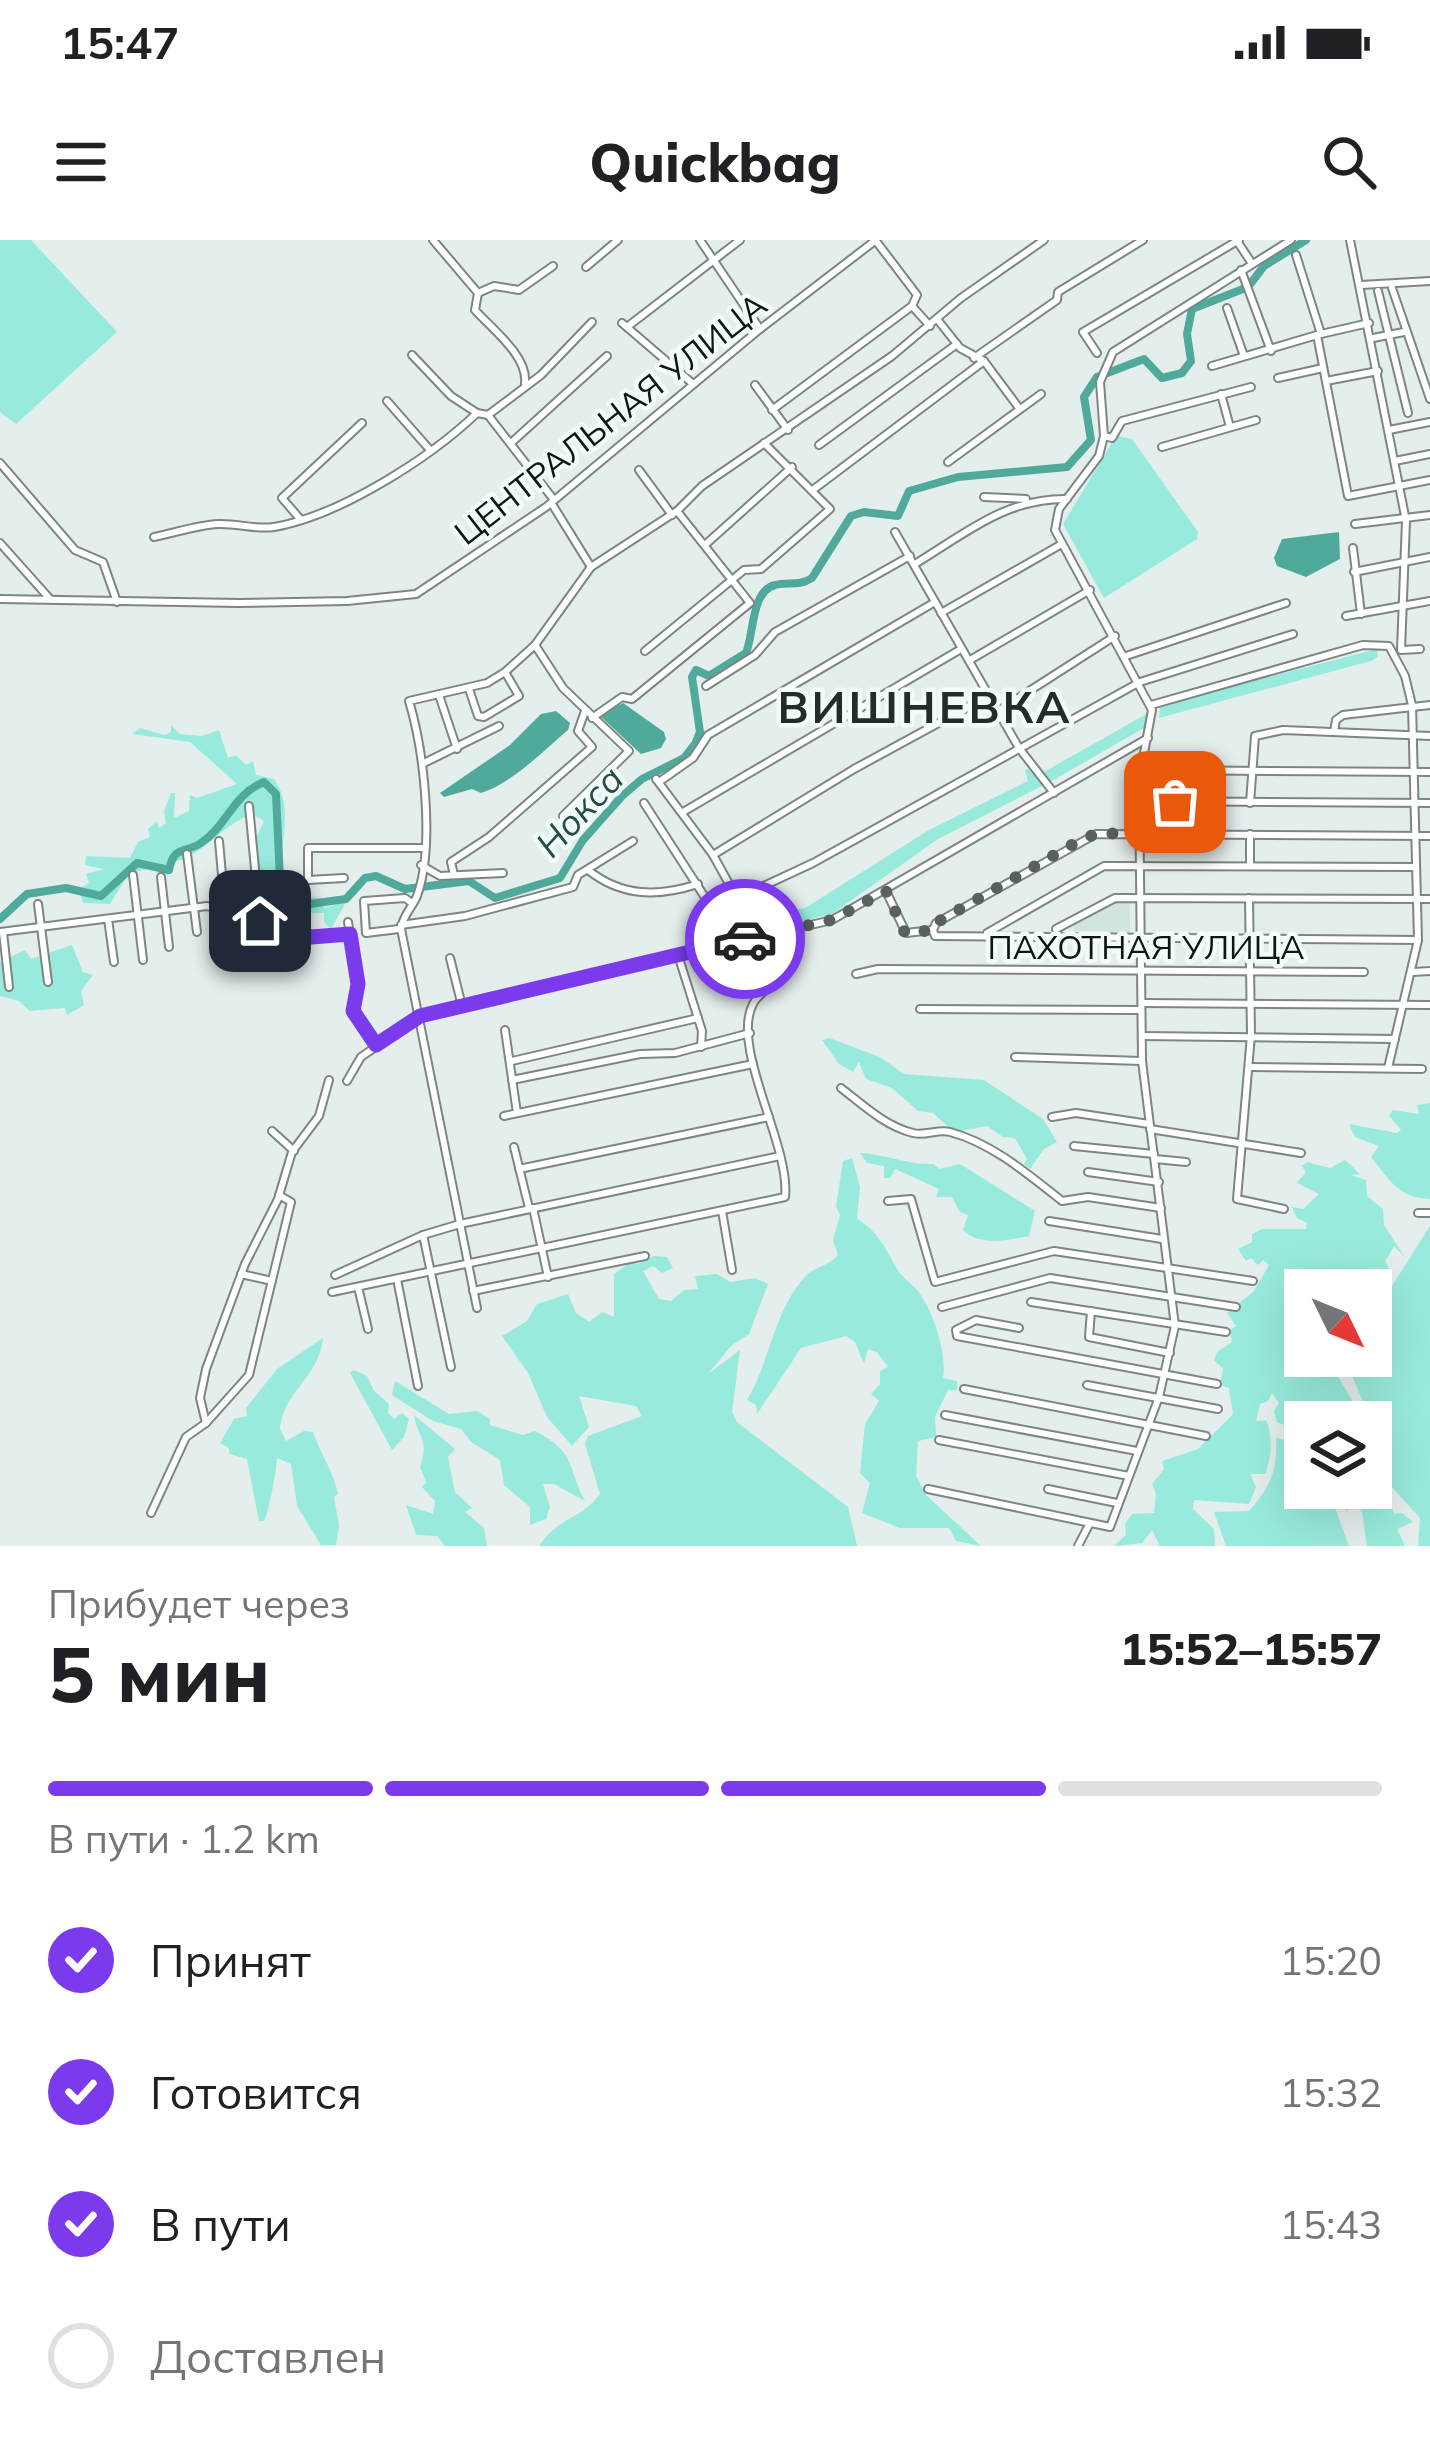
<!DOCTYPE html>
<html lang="ru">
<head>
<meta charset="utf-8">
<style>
  body { margin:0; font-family:Mulish,sans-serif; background:#f2f2f2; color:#202124; height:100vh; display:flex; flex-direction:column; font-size:45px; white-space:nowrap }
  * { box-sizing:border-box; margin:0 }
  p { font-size:39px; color:#757577 }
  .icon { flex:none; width:66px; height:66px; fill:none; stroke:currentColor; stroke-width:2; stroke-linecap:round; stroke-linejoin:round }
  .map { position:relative; height:1306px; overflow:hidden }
  .sheet { display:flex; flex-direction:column; background:#fff; flex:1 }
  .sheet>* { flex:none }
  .needle { width:78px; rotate:133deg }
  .buttons { position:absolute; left:1284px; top:1029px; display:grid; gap:24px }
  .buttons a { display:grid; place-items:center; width:108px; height:108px; border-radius:0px; background:#fff; box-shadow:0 12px 48px #0002; font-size:60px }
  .pin { position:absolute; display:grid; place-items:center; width:102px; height:102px; color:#fff; margin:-51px; border-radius:24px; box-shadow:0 6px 18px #0006 }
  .courier { position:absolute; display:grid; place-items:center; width:120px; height:120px; margin:-60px; border:9px solid #7c3aed; border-radius:50%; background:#fff; color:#222; box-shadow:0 3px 15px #0007 }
  .summary em { font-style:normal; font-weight:800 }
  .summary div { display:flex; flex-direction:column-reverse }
  .summary { display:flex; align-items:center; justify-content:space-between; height:204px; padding:0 48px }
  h1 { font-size:78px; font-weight:800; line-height:90px }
  .bar { display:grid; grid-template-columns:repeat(4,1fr); gap:18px 12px; align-content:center; height:144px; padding:0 48px }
  .bar i { height:15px; border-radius:9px; background:#e0e0e0 }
  .bar .current { background:#7c3aed }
  .bar p { grid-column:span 4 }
  ol { padding:0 48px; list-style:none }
  li { display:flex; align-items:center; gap:36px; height:132px }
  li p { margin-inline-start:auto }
  li .icon { padding:12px; border-radius:50%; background:#7c3aed; color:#fff; stroke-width:4 }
  li:last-child { color:#757577 }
  li i { width:66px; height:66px; border:6px solid #e0e0e0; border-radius:50% }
  .status { display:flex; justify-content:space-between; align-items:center; height:84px; padding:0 60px; background:#fff; direction:ltr }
  .status svg { height:33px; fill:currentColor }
  header { display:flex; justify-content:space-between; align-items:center; height:156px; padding:0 48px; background:#fff; font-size:54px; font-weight:800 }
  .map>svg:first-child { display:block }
  .built { fill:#d0e4e0 }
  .green { fill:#98ebdc }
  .water { fill:#50aa9b }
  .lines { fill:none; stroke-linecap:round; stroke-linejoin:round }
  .river { stroke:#50aa9b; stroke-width:8 }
  .minor-casing { stroke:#7c8683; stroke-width:10 }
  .minor { stroke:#fff; stroke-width:6 }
  .done { stroke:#5a605f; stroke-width:12; stroke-dasharray:0 21.6 }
  .route { stroke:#7c3aed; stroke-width:15 }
  .labels { text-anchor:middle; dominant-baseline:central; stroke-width:9; stroke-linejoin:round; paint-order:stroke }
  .street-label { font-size:33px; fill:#101413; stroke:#f1fcf9 }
  .water-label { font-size:36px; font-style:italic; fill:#254d47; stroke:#f1fcf9 }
  .district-label { font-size:45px; font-weight:bold; letter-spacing:3px; fill:#232c2a; stroke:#f1fcf9 }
</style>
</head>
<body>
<div class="status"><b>15:47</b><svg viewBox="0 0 49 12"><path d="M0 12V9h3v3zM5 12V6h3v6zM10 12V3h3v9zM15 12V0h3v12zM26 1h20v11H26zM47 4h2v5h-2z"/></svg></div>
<header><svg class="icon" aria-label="menu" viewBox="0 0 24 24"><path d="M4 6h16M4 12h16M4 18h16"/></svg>Quickbag<svg class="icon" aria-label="search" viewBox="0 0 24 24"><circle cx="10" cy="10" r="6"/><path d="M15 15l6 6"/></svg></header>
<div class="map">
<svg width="1430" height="1306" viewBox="0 0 1430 1306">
  <rect width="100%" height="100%" fill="#e4eeec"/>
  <polygon class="built" points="1112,661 1130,661 1130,693 1075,691 1071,683"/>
  <g class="green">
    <polygon points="0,0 31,0 117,92 16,184 0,172"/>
    <polygon points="1116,196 1132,199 1198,292 1197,299 1104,358 1063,284"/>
    <polygon points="1377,409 1378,417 1371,421 1159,478 1160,467 1165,464"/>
    <polygon points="1150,472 1149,485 1050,542 1042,533"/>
    <path d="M171,485l9,9 22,2 17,-6 9,28 8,-3 10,10 7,-4 3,14 18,4c23,32 1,70 10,104l20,14 17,1 3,10 22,-6 -15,27 -7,-7v-9h-12l-44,-24 -2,-14 -7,-4 -9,-19 14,-31 -11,-7c-33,11 -46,39 -78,48l-8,14 -15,-8 -23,5 -19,31 -27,-1 -4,-14 10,-6 -3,-9 18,-5 -19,-4 1,-9 44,2 8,-16 12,-5 -2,-8 9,-8 2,7 7,-5 -2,-12 7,-18h4l-1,25 15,-7 1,-16 7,3 40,-14 -47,-42 -58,-8 8,-6 25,7 6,-3z"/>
    <polygon points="1031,528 1045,542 1042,546 938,599 832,674 761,691 755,689 758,677 805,668 929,590 1028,541 1025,530"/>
    <polygon points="72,705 83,732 93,735 81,751 84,765 67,775 65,768 30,771 19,761 0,756 0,722 25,710 31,719"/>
    <polygon points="829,798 880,817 904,834 984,840 1043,879 1057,902 1044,909 1030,929 1024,924 1027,919 1015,898 1003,897 987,886 954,892 933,873 918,871 892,848 866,839 859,822 853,832 839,824 822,800"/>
    <path d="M1430,863v96c-31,-1 -41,-19 -59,-42l8,-11 -24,-9 -6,-13 48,9 4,-3 -12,-14 4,-6 26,4 -2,-9z"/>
    <path d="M860,913c27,1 46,12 74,11l5,5 21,-5 75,47 -6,25c-24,5 -50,10 -66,-6l5,-15 -8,-3 -8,-15h-16l3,-8 -44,-20 -5,9h-6v-12l-17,-3z"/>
    <path d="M852,918l8,29 -3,32c21,12 30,32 40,50 4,8 14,14 20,21 17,21 30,64 26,88l14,3v9h-9l-13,27 1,20 -18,4 -2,35 10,19 55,51 -25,-5 -7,-13h-49l-38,-15 8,-30 -10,-10 5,-49 14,-23 -8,-7 9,-10v-13l8,-4 -11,-15 -9,-3 -4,15 -9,-22 -9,-6 -45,12 -44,66 -1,-9 -9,-5c22,-35 27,-90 58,-123 8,-10 24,-11 33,-22l-5,-15 7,-25 -4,-9 7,-45z"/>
    <path d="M1345,920l15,14 -9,1 15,5 1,16 16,13 1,16 20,31 -10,-10 -9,16 7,10 -21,25v-7h-66v66l22,2 31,52 -5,6 3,6h-51l-1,19 -3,-14 -6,3 -18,-8 -3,-11 5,-8 -7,-10 -4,8 -8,3 -4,17 10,-1c7,15 6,38 -1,54h-15l6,13 -7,17 -55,-4 -1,9 21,20 1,17h-55l-8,-16 -10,13 -28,3 12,-11 -1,-11 7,-10 22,-1 2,-19 -4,-10 12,-15 -2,-8 36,-12 35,-35 -4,-26 -9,-3 3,-16 -9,-9 3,-8 15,-10 -2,-12 6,-4 -9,-13 27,-22 15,-26 -6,-5 -5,5 -7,-7 -5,3 -8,-12 14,-7v-8l10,-5h44l1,-6 -10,-5 -5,-11 11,2 16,-15 -22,-11 9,-11 -4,-6 5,-4 23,6z"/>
    <polygon points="1430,986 1430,1306 1418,1306 1420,1278 1390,1245 1388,1221 1380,1203 1371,1206 1371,1197 1378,1197 1347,1124 1351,1116 1371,1116 1371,1079"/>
    <path d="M654,1016l13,1 6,11 -11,5 -9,-7 -10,5 16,28 12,2 13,-11 14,-1 -3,-13 22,-2 13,8 25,-4 13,6 -19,50 -17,11 -24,29 32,-24 -8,62 5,10 111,85 9,39h-318c21,-31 41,-25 61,-52l-15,-50 3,-8 54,-20 -6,-10 -57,-10 10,31 -17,19 -25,-29 -19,-44 -26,-37 25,-15 10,-17 31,-10 8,19 13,9 13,-10 12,5v-43l18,-13 5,3z"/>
    <path d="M323,1098c-4,40 -40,53 -43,91l6,12 18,-10 9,1c8,23 20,38 25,62l-4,3 5,28 -3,20h-15l-24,-39 -6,-42 -14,-6c-1,14 -7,50 -13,63h-5l-12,-62 -18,-5v-6l-9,-5 14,-24 13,-3 -1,-8 31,-39z"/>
    <polygon points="354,1130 367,1136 374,1151 389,1164 388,1173 394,1179 402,1173 409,1179 404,1197 392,1210 350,1133"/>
    <path d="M395,1141l54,33 28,-3 13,8v6l33,10 12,-4c42,22 31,34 50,70l-31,-17h-11l7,23 -4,12 -16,6v-18l-26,-22 -4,-25 -29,-18 -10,-13 -28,-8 -41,-26z"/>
    <path d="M414,1175l41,34 -7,8 7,35 17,16 -7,4 19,16 3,18h-42l-8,-10 -21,-1 -10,-30 27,9 2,-13 -13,-14 4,-5 -6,-15c10,-28 -3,-30 -6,-52z"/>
    <path d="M1276,1198c25,1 29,29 29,50l25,6 19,52h-123l-12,-34 35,-1c21,-24 29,-41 27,-73z"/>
    <polygon points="1371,1231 1387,1250 1394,1274 1402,1273 1413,1282 1397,1289 1405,1306 1367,1306 1362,1272 1351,1262 1348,1272 1337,1260 1337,1248 1371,1248"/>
  </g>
  <g class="water">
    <polygon points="1339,292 1340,319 1306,337 1277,326 1274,318 1282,299"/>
    <polygon points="623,463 664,492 666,499 661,508 641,514 600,476"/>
    <path d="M556,471l14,12 -2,7c-26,22 -56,53 -87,63l-9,-4 -28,8 -4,-4 70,-48 31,-31z"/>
  </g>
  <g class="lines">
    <path class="river" d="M0,679l27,-25 39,-6 35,8 36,-33 32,7c5,-25 15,-16 32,-27 26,-17 32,-49 63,-61l12,12 4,86 30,24 36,-5 19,-21 11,-2 29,13 64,-8 26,17 65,-20 23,-38 39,-44 20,-17 42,-21 11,-14 5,-12 -8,-55 4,-7 13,6 37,-23c8,-19 5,-62 29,-68 14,-4 23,2 37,-7l39,-62 13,-4 34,4 11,-25 49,-14 109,-10 24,-27 -7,-43 13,-20 47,-18 18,19 20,-5 9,-12 -4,-27 5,-25 56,-22 16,-21 42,-26"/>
    <defs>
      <g id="minor">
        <path d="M433,0l45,53 -3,17c17,19 53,46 50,73"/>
        <polyline points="700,0 760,89"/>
        <polyline points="1350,0 1406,281 1401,410 1420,409"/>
        <polyline points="1237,1 1251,22"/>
        <polyline points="1296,15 1321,94 1317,95 1348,256 1430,240"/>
        <polyline points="586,27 618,0"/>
        <polyline points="1241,30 1271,111"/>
        <polyline points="1361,45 1430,41"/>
        <polyline points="1392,48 1430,159"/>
        <polyline points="1378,51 1408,173"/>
        <polyline points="478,53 494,46 519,50 553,26"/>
        <polyline points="912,66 930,86"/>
        <polyline points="1227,68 1244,116"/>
        <polyline points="937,79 960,108 984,121 1019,168"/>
        <polyline points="622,83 692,143"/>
        <polyline points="627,87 740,0"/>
        <polyline points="1321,94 1369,83"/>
        <polyline points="1373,98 1404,92"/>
        <polyline points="1097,113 1083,92 1239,0"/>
        <polyline points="974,118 1057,60 1058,52 1143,0"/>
        <polyline points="1212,126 1317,95"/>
        <polyline points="1278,138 1323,128"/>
        <polyline points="1326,141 1378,131"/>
        <polyline points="755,145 788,190"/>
        <polyline points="1221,154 1230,187"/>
        <polyline points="387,161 430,210"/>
        <polyline points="772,170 912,66 917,55 876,1"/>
        <polyline points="477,173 488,175 554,260"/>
        <polyline points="488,175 541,135 592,82"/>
        <polyline points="1389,190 1430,182"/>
        <polyline points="1104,196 1112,198 1122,181 1251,147"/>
        <polyline points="511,203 607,116"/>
        <polyline points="819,205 957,104"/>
        <polyline points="1162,207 1256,180"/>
        <polyline points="1395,221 1430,214"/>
        <polyline points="948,222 1041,154"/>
        <polyline points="0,223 75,310 103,322 117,362"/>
        <polyline points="639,230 672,275"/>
        <polyline points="814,249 984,121"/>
        <polyline points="984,257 1026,259"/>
        <polyline points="552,264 591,327"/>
        <polyline points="301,280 282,258 362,183"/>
        <polyline points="1355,284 1430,275"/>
        <polyline points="895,292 1019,508 1054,553"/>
        <path d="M154,297c21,-4 43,-12 64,-13 19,-1 37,6 56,3 65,-11 156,-69 203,-114l-26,-17 -39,-41"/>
        <polyline points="0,303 50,359"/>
        <polyline points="706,304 792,227"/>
        <polyline points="1353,308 1361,374"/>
        <path d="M915,324c51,-31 91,-66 152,-65"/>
        <polyline points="1354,332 1430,317"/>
        <polyline points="0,359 239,363 347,361 416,354 546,267 760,89 876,0"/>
        <polyline points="941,373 1060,305"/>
        <polyline points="1346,376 1430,361"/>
        <polyline points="535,405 563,448 629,511 563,576"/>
        <polyline points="645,411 744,330 761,329 830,269 764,203"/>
        <polyline points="1126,416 1286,363"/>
        <polyline points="970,420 1090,350"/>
        <polyline points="706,446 755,415 775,392 910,316"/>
        <polyline points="469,449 478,476 484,477 519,456 505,432"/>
        <polyline points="439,455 457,509"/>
        <polyline points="1151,465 1363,405 1389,406 1405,436 1412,465 1418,700 1388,828"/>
        <polyline points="998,471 1115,396"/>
        <polyline points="592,478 622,457 632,459 750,363 677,271"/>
        <polyline points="1334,492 1336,480 1343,475 1430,465"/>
        <polyline points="422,524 499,486"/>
        <polyline points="1140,530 1430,532"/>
        <polyline points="659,542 693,518 708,495 935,362"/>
        <polyline points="1138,561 1430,563"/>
        <polyline points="644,563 717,676 723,703"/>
        <polyline points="1250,563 1255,496 1283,490 1430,496"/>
        <polyline points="249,566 260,681"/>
        <polyline points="683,572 961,409"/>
        <polyline points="1250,594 1250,626"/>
        <polyline points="219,601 225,669"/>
        <polyline points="187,614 197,692"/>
        <polyline points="713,615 854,529 990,455"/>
        <polyline points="421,625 440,636 503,633"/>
        <path d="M588,630c34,27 70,27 110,14"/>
        <polyline points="133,635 143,720"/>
        <polyline points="454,635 451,622 489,597 592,507 578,491 585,471"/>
        <polyline points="161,637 169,707"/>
        <polyline points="344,638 308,640 308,608 423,608"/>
        <polyline points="886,651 906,693 933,690"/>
        <polyline points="740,657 813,623 1140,442 1293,394"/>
        <polyline points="1249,658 1251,795 1237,959 1284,969"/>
        <polyline points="38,664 48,742"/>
        <polyline points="220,669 221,698"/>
        <polyline points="108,679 114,722"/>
        <polyline points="348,682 358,744 354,771 377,805"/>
        <polyline points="401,685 465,676 573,647 578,635 633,601"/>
        <polyline points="399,689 366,693 364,661 405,658 412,663"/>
        <polyline points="1056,689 1115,658 1430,659"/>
        <polyline points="933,690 936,683 1096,594 1430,596"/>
        <polyline points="933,690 935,696 1418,700"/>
        <polyline points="0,692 207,666 311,697 350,694"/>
        <polyline points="3,692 9,747"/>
        <polyline points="987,693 1104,626 1416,627"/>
        <polyline points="678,715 702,791 701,807"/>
        <polyline points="450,718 462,766"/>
        <polyline points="1413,732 1430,731"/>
        <polyline points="856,734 878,729 1364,732"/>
        <polyline points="1142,763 1430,765"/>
        <polyline points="920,769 1141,770"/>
        <polyline points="505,790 517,873"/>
        <polyline points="1142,796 1395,799"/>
        <polyline points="1015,817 1142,821"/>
        <polyline points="512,821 698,778"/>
        <polyline points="1249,827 1422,829"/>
        <polyline points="512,840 640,814 675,813 750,793"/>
        <polyline points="347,841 361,817 420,776 832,680 1148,498"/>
        <path d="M841,848c22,17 44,38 72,45 12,3 25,-4 37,-1 42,11 79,43 112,69l26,-4 73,11"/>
        <polyline points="504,876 753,824"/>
        <polyline points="1052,877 1076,873 1149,884"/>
        <polyline points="1150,889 1301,913"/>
        <polyline points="272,891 294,911"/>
        <polyline points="1074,906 1154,914"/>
        <polyline points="514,907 529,968"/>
        <polyline points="1155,919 1186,922"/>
        <polyline points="519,929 769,877"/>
        <polyline points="1088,932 1159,942"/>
        <polyline points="888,961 911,959 935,1042 1054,1011 1253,1041"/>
        <polyline points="533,968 548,1037"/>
        <polyline points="722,971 732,1030"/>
        <polyline points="1418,973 1430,973"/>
        <polyline points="1049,981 1162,999"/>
        <polyline points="423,995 451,1127"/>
        <polyline points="241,1034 272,1041"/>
        <polyline points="335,1035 423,995 460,984 780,916"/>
        <polyline points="397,1039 418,1146"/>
        <polyline points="358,1047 368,1089"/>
        <polyline points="473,1051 645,1016"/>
        <path d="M332,1052l453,-95c6,-51 -55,-149 -32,-193 4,-8 12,-12 17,-21l-17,-41 5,-6 -45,-81 -57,-76"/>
        <polyline points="1031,1062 1226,1092"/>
        <polyline points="942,1067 1050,1038 1236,1067"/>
        <path d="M477,1068l-76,-379c2,-14 11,-21 16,-33 18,-50 7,-145 -8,-195l78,-18 18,-11 30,-27 56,-78 86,-56 25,-25 190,-130 69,-58 83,-58"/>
        <polyline points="1091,1071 1089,1097 1170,1113"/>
        <polyline points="1019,1088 976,1080 956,1090 957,1096 1217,1144"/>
        <polyline points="1087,1145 1218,1169"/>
        <polyline points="964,1149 1206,1196"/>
        <polyline points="945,1175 1137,1211"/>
        <polyline points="206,1183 249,1135 291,962 279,955"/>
        <polyline points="939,1200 1129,1236"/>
        <polyline points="928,1249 1110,1287 1159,1157 1175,1086 1142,821 1139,540 1152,470 1055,290 1059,269 1099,216 1104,196 1100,142 1113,112 1291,0"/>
        <polyline points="1048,1249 1117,1263"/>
        <polyline points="151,1273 186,1197 206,1183 200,1158 206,1129 245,1024 278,959 292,912 319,876 329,840"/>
        <polyline points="1078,1306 1090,1283"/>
      </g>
    </defs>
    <use href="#minor" class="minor-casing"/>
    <use href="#minor" class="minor"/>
  </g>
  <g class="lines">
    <polyline class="done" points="745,699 832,680 886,651 905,693 933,690 936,683 1082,599 1096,594 1139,593 1138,561 1175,562"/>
    <polyline class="route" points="260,681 311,697 350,694 358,744 353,771 376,805 420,776 745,699"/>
  </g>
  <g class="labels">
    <g class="street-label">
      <text transform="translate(610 178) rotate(-38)">ЦЕНТРАЛЬНАЯ УЛИЦА</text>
      <text x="1146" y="706">ПАХОТНАЯ УЛИЦА</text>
    </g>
    <g class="water-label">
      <text transform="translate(579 571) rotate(-47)">Нокса</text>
    </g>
    <g class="district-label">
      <text x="925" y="466">ВИШНЕВКА</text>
    </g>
  </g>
</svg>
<div class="buttons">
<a><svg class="needle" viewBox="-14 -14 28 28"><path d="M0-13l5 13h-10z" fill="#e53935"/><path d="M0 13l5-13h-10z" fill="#757577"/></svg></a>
<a><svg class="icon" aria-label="layers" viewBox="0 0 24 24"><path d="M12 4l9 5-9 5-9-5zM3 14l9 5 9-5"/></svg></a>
</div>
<div class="pin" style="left:1175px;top:562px;background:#ea580c"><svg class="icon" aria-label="bag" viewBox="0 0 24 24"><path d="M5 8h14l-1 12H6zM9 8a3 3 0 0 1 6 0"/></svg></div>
<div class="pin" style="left:260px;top:681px;background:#1f2937"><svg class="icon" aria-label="home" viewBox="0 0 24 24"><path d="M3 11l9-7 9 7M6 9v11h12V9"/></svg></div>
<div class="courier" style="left:745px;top:699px"><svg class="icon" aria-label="car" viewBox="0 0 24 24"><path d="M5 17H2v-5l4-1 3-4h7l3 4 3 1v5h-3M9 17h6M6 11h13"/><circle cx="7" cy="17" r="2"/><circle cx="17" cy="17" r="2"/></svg></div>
</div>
<section class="sheet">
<div class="summary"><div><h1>5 мин</h1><p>Прибудет через</p></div><em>15:52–15:57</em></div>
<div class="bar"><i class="current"></i><i class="current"></i><i class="current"></i><i></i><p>В пути · 1.2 km</p></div>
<ol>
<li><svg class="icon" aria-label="check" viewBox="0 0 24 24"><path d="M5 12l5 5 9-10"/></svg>Принят<p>15:20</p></li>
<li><svg class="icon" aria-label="check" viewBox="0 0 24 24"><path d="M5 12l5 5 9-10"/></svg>Готовится<p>15:32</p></li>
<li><svg class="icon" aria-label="check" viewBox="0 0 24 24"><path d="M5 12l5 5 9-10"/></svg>В пути<p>15:43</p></li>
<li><i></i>Доставлен</li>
</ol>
</section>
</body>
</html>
